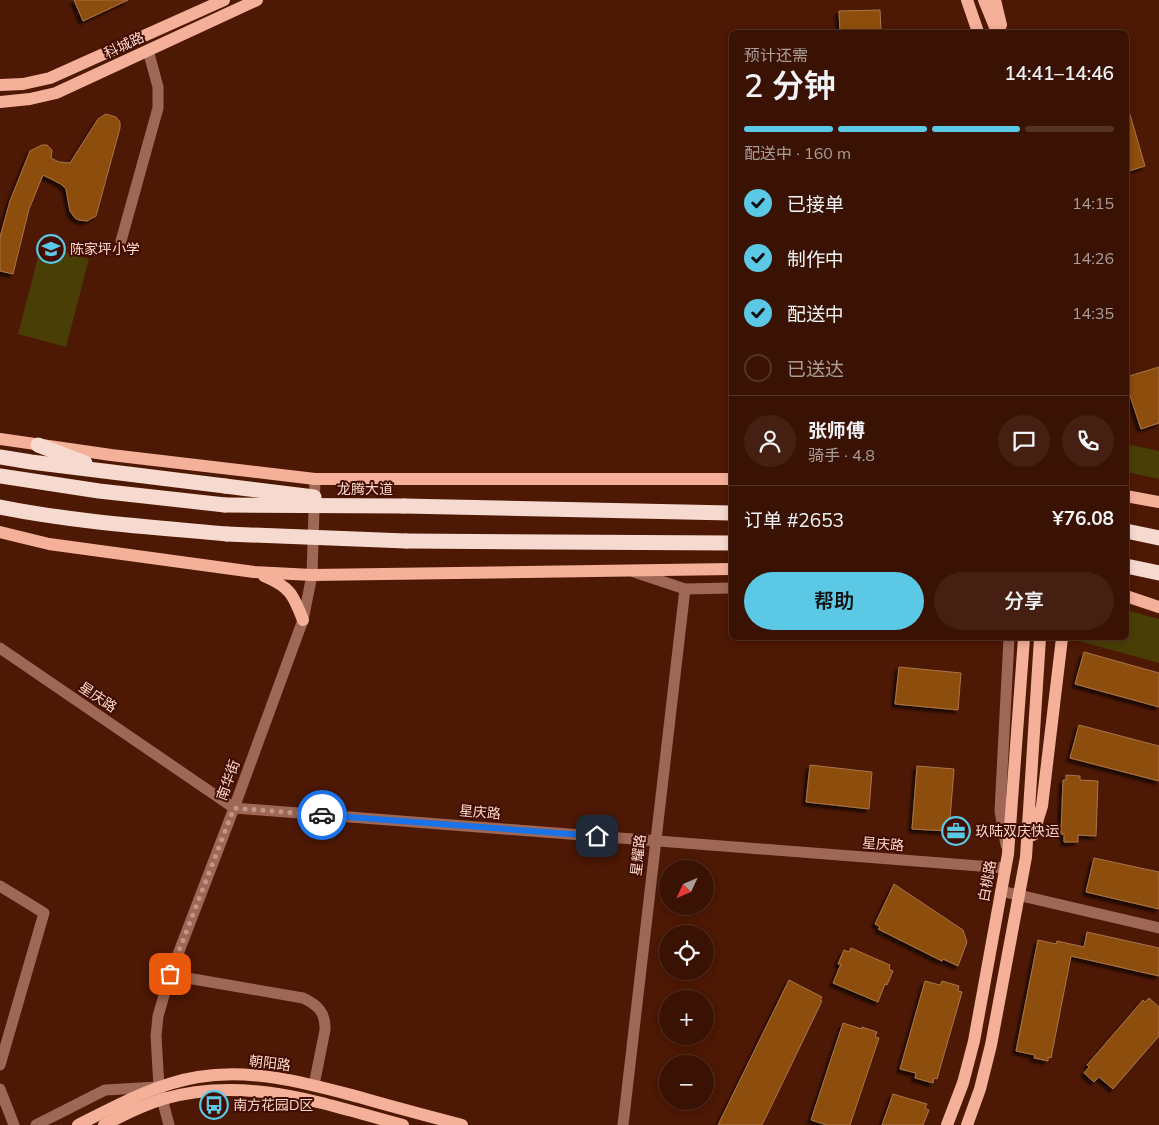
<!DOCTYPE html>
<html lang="zh">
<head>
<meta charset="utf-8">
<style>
  body { margin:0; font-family:Mulish,"Noto Sans SC",sans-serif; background:#452012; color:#f1f3f6; height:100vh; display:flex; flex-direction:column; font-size:19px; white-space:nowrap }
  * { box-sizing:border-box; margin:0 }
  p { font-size:16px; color:#ab9e9a }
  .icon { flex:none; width:28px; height:28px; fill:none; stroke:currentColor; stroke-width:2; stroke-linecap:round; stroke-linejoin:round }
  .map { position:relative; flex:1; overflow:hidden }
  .panel { position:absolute; left:729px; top:30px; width:400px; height:610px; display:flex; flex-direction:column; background:#3a1203; border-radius:8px; box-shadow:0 2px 8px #0003,0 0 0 1px #543225 }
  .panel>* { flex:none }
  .needle { width:32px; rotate:226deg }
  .fabs { position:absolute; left:659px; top:860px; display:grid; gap:10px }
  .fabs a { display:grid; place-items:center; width:55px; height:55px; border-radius:50%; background:#3a1203; box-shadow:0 2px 8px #0003,0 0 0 1px #543225; font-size:25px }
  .pin { position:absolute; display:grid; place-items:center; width:42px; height:42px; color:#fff; margin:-21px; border-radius:10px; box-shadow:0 2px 8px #0006 }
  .courier { position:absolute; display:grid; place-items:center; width:50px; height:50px; margin:-25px; border:4px solid #1a73e8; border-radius:50%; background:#fff; color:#222; box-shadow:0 1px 6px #0007 }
  .headline em { font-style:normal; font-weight:600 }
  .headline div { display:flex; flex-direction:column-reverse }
  .headline { display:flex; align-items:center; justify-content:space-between; height:85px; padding:0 15px }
  h1 { font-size:32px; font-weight:600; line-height:38px }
  .bar { display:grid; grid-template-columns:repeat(4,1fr); gap:8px 5px; align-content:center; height:60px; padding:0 15px }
  .bar i { height:6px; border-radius:4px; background:#543225 }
  .bar .current { background:#5bc8e6 }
  .bar p { grid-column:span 4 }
  .line { display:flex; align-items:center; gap:12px; padding:0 15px; border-top:1px solid #543225 }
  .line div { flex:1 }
  .round { display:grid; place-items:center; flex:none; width:52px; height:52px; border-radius:26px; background:#452012 }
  ol { padding:0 15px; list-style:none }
  li { display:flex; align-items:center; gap:15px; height:55px }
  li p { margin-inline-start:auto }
  li .icon { padding:5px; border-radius:50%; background:#5bc8e6; color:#111; stroke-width:4 }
  li:last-child { color:#ab9e9a }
  li i { width:28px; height:28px; border:2px solid #543225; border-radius:50% }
  .cta { display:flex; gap:10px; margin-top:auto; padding:10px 15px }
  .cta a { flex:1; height:58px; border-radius:30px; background:#5bc8e6; color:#111; font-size:20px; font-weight:600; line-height:58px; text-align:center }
  .cta a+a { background:#452012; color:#f1f3f6 }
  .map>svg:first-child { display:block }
  .green { fill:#483e06 }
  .building { fill:#8d4d08; stroke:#a9764c; filter:url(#shadow) }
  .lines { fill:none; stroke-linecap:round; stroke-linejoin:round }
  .minor { stroke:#9f6755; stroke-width:11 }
  .major { stroke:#f5b099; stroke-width:12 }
  .highway { stroke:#f6dad0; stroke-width:15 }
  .highway-bridge { stroke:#f6dad0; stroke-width:15 }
  .done { stroke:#bf9687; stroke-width:5; stroke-dasharray:0 9 }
  .route { stroke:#1a73e8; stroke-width:6 }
  .labels { text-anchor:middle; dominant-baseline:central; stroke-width:4; stroke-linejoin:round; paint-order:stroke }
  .street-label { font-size:14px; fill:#fddace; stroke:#420c00 }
  .poi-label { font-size:14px; fill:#fddace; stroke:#420c00; text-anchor:start }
</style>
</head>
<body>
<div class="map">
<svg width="1159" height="1125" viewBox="0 0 1159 1125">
  <defs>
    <filter id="shadow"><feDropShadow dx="-3.5" dy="3.5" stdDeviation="1" flood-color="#0009"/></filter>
  </defs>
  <rect width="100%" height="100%" fill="#4d1804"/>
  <g class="green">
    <polygon points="41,246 89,259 66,347 18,334"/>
    <polygon points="1126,444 1159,451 1159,479 1126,472"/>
    <polygon points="1126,610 1159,619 1159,663 1079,641 1080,638 1126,638"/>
  </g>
  <g class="building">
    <polygon points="74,0 128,0 83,21"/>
    <polygon points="880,10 881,32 840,32 839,11"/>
    <polygon points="1126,111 1129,111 1145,166 1126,172"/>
    <polygon points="106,114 116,117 120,122 120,128 96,216 87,221 79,220 75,218 70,211 66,189 61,184 43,175 29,209 13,274 0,271 0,237 10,201 30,151 42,145 47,145 52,150 51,158 59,162 70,163 98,119"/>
    <polygon points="1159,367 1159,423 1141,429 1126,383 1126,377"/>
    <polygon points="1084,652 1159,673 1159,707 1075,684"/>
    <polygon points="899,667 961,673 958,710 895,704"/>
    <polygon points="1079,725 1159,746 1159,781 1070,758"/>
    <polygon points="810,765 872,772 869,809 806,802"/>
    <polygon points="917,766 954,769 949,831 912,829"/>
    <polygon points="1066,775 1080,776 1080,780 1098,781 1096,836 1078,835 1078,842 1064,842 1064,834 1061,834 1063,780 1066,780"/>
    <polygon points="1094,858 1159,872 1159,909 1086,892"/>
    <polygon points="894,884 963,930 967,942 958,966 943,959 942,961 878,929 880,927 875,924"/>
    <polygon points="1087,932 1159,948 1159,976 1071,956 1051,1058 1048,1057 1048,1061 1034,1058 1035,1055 1016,1051 1038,940 1056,944 1057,941 1084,947"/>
    <polygon points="851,948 890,965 889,969 893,971 887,985 885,984 878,1002 833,983 841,964 838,964 844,950 849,952"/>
    <polygon points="789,980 822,997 820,1000 822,1001 782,1084 762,1125 718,1125"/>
    <polygon points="925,981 940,985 942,981 959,986 958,991 962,992 937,1079 934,1078 933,1083 915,1078 916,1073 900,1069"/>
    <polygon points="1149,998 1159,1007 1159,1036 1113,1089 1099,1077 1094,1082 1084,1073 1089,1067 1087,1065 1143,1000 1145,1002"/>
    <polygon points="843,1023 862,1029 862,1027 877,1032 875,1037 879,1038 850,1125 827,1125 811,1120"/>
    <polygon points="893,1094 927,1104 925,1108 929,1110 923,1125 882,1125"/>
  </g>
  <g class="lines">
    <g class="minor">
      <polyline points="121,241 158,108 158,87 148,50"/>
      <polyline points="634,572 685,589 731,588"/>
      <polyline points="0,648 234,808 1005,868"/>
      <polyline points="1006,845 1000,811 1009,638"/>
      <polyline points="0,886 44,913 0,1065"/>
      <polyline points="1001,891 1159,928"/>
      <path d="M170,975l133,23c15,7 23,15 22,32l-11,55"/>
      <polyline points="0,1089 14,1125"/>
      <polyline points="36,1125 105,1090 157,1087"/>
      <polyline points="169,1125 159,1087 156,1036 158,1016 170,975 234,808 303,620 312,575 315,479"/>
      <polyline points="623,1125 685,589"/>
    </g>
    <g class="major">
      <polyline points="967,0 978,32"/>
      <polyline points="984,0 997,32"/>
      <polyline points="995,0 1001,25"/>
      <polyline points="0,85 23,84 50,78 224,0"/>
      <polyline points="0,102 30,99 56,93 257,0"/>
      <polyline points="0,439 111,455 315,479 731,479"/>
      <polyline points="1126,496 1159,502"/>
      <polyline points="0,532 49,544 254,572 312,575 731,569"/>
      <path d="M264,576c26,11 29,18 39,44"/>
      <polyline points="1126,596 1159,607"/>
      <polyline points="1033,835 1042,806 1062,638"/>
      <path d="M78,1125c38,-19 77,-41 120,-48 55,-9 108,6 161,20 34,10 69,19 103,28"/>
      <path d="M104,1125c19,-10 39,-20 59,-26 84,-24 160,5 240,26"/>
      <polyline points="947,1125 963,1083 974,1041 1008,854 1024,638"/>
      <polyline points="967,1125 980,1089 991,1045 1026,857 1040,638"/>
    </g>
    <g class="highway">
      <polyline points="38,445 85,463"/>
      <polyline points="0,457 31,462 225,486"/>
      <polyline points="0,476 99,491 225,505"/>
      <polyline points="404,506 731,513"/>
      <path d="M0,507c75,15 151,20 227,27"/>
      <polyline points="1126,531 1159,538"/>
      <polyline points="406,541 731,543"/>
      <polyline points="1126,566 1159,573"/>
    </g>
    <g class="highway-bridge">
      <polyline points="225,486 314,497"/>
      <polyline points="225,505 404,506"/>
      <polyline points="227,534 406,541"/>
    </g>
  </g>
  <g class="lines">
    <polyline class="done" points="170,974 234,808 322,815"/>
    <polyline class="route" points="322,815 597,836"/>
  </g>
  <defs>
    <symbol id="school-ring" viewBox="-11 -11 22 22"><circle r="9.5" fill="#420c00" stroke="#5bc8e6" stroke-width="1.5"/><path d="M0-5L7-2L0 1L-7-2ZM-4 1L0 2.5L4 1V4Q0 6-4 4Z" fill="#5bc8e6"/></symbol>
    <symbol id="office-ring" viewBox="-11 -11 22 22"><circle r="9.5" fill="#420c00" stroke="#5bc8e6" stroke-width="1.5"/><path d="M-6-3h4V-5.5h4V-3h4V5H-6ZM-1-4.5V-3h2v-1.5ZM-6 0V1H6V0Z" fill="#5bc8e6"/></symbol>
    <symbol id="bus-ring" viewBox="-11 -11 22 22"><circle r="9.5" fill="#420c00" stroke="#5bc8e6" stroke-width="1.5"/><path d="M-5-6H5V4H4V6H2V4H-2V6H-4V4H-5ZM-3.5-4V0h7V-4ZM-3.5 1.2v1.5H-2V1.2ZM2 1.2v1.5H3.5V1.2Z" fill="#5bc8e6"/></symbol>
  </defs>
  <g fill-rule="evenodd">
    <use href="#school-ring" x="35" y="233" width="32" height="32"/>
    <use href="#office-ring" x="940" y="815" width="32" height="32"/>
    <use href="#bus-ring" x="198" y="1089" width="32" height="32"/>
  </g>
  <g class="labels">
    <g class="street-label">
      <text transform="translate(124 45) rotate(-25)">科城路</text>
      <text x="365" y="489">龙腾大道</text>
      <text transform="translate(98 697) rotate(34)">星庆路</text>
      <text transform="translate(228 780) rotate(-70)">南华街</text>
      <text transform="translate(480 812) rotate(5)">星庆路</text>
      <text transform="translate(883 844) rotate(4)">星庆路</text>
      <text transform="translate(638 855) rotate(-83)">星耀路</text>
      <text transform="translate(987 881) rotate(-80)">白桃路</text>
      <text transform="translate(270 1063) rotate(7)">朝阳路</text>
    </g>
    <g class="poi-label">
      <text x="70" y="249">陈家坪小学</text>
      <text x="975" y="831">玖陆双庆快运</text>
      <text x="233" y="1105">南方花园D区</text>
    </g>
  </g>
</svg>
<div class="fabs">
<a><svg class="needle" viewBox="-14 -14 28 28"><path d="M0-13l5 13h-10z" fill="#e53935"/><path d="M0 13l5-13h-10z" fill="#ab9e9a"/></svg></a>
<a><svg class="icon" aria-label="locate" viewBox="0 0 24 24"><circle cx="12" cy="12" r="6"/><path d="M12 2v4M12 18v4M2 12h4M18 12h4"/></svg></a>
<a>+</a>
<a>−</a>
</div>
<div class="pin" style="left:170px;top:974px;background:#ea580c"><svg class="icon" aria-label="bag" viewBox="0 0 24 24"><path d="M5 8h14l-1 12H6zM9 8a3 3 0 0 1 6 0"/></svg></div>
<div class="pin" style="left:597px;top:836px;background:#1f2937"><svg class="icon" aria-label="home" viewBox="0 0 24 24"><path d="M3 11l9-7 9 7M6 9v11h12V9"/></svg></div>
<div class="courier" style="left:322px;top:815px"><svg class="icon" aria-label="car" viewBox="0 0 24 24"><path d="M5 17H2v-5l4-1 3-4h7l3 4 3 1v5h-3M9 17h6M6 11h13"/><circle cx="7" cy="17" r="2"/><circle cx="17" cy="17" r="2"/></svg></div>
<section class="panel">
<div class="headline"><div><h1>2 分钟</h1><p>预计还需</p></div><em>14:41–14:46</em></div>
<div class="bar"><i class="current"></i><i class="current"></i><i class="current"></i><i></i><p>配送中 · 160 m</p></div>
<ol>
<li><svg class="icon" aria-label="check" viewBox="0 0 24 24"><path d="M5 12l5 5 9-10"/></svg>已接单<p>14:15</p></li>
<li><svg class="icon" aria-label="check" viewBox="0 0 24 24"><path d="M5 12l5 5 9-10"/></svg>制作中<p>14:26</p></li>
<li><svg class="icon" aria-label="check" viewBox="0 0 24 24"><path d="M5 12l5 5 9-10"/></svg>配送中<p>14:35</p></li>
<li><i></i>已送达</li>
</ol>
<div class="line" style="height:90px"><a class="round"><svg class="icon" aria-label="person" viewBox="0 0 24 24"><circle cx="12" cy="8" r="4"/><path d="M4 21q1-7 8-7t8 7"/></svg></a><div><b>张师傅</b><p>骑手 · 4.8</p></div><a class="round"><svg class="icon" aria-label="chat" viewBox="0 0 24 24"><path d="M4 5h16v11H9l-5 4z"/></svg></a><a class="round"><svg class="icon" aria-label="phone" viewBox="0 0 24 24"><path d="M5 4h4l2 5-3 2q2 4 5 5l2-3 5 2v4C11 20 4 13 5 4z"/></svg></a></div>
<div class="line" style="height:65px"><div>订单 #2653</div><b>¥76.08</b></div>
<div class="cta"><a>帮助</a><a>分享</a></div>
</section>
</div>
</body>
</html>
